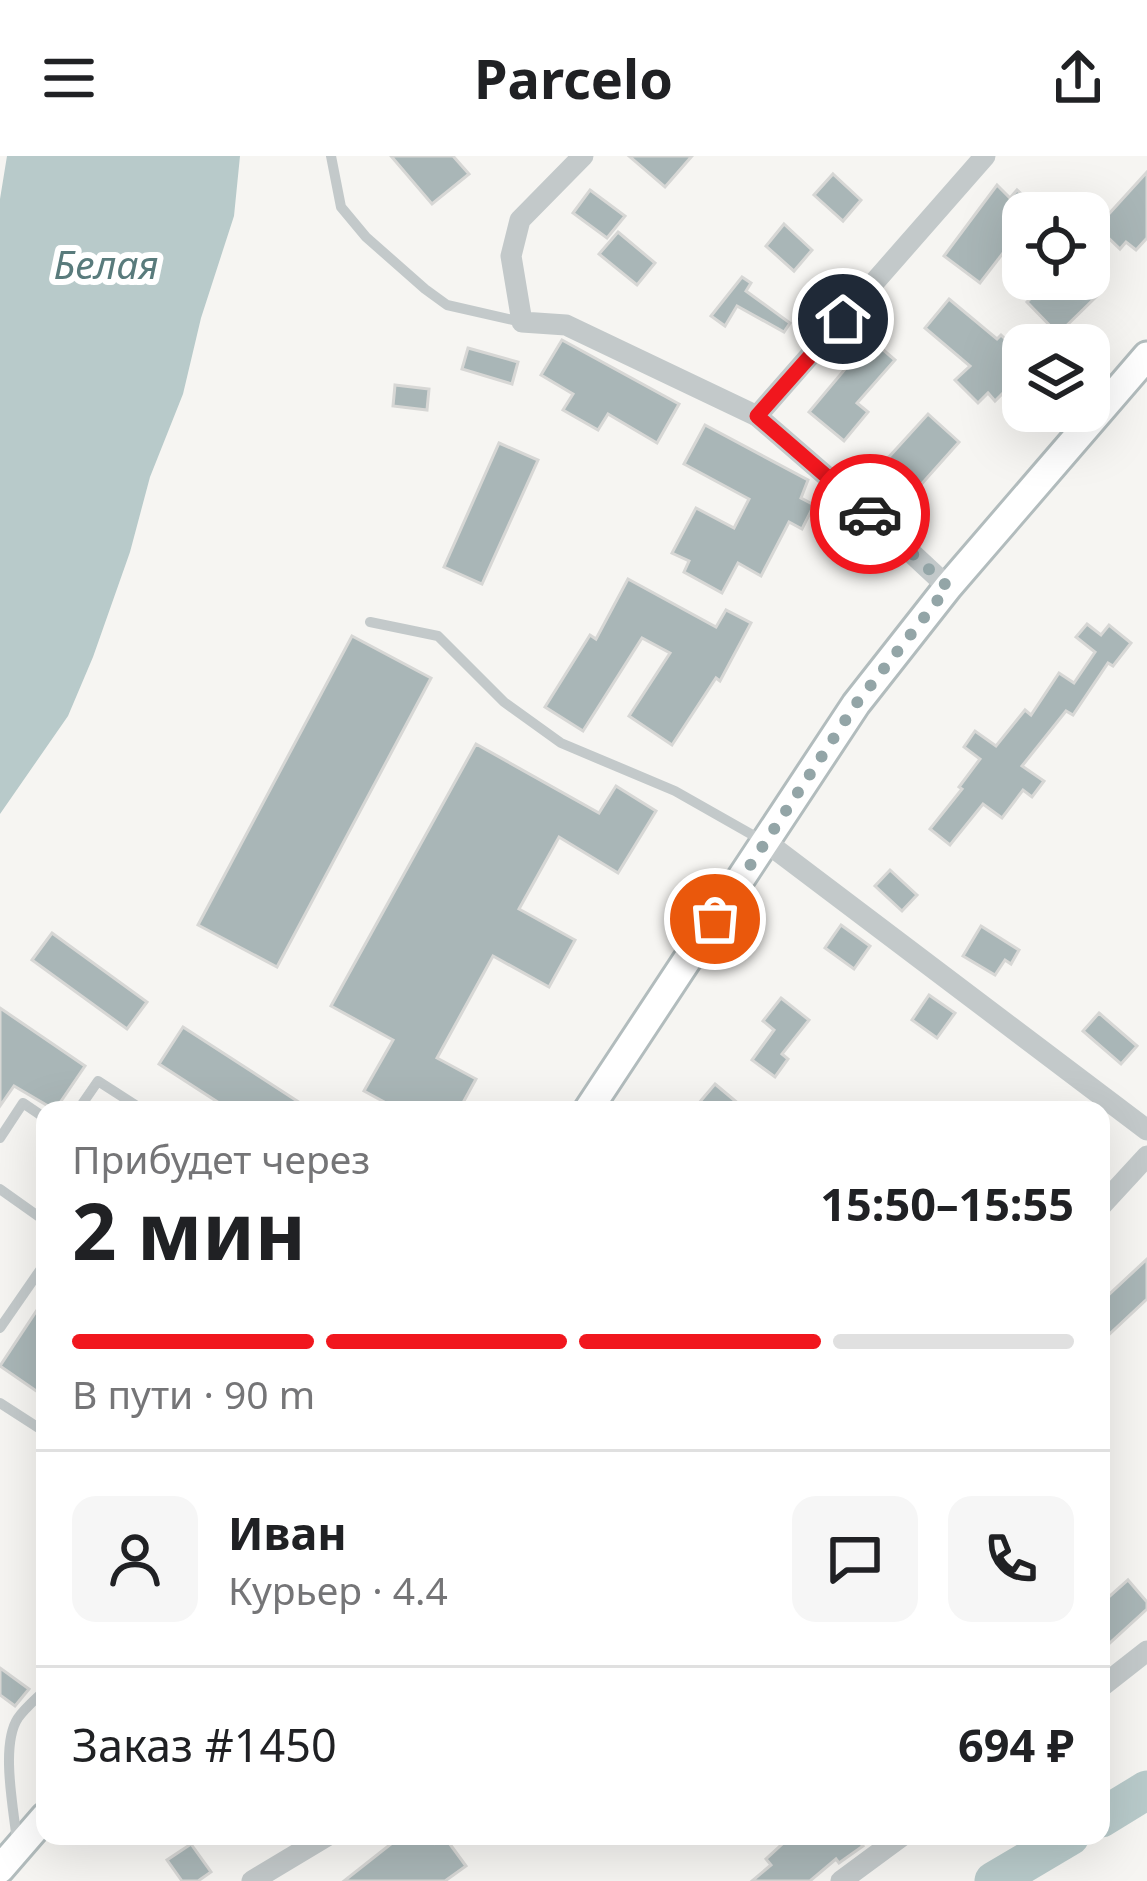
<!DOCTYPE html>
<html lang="ru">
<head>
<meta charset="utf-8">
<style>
  body { margin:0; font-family:"Noto Sans",sans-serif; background:#f6f6f6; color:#202124; height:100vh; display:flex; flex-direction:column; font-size:45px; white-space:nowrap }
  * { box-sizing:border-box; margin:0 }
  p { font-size:39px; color:#757577 }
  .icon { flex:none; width:66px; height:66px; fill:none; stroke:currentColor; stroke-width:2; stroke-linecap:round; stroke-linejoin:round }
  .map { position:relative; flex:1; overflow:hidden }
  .sheet { position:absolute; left:36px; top:945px; width:1074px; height:744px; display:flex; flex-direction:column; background:#fff; border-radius:24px; box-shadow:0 12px 48px #0002 }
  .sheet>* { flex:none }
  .controls { position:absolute; left:1002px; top:36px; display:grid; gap:24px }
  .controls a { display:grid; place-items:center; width:108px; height:108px; border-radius:24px; background:#fff; box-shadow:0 12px 48px #0002; font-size:60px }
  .pin { position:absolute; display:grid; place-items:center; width:102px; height:102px; color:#fff; margin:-51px; border:6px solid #fff; border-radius:50%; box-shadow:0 3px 12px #0007 }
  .courier { position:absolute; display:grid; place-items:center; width:120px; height:120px; margin:-60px; border:9px solid #f1171e; border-radius:50%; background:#fff; color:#222; box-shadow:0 3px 15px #0007 }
  .head em { font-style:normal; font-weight:700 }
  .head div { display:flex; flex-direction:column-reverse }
  .head { display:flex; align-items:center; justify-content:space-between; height:204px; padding:0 36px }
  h1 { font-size:78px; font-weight:700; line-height:90px }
  .bar { display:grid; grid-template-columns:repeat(4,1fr); gap:18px 12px; align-content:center; height:144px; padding:0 36px }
  .bar i { height:15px; border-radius:9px; background:#e0e0e0 }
  .bar .selected { background:#f1171e }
  .bar p { grid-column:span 4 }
  .line { display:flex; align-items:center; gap:30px; padding:0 36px; border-top:3px solid #e0e0e0 }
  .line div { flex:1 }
  .round { display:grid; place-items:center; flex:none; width:126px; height:126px; border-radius:24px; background:#f6f6f6 }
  header { display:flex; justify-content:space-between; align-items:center; height:156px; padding:0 36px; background:#fff; font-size:54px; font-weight:700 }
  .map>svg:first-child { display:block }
  .water { fill:#b8caca }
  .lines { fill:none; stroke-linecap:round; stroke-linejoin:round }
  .river { stroke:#b8caca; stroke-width:39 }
  .building { fill:#a9b6b7; stroke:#d7d7d5; stroke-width:3 }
  .secondary-casing { stroke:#b2bcbd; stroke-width:33 }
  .lane { stroke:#c3c9ca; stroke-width:10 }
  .street { stroke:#c3c9ca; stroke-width:21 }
  .secondary { stroke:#fff; stroke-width:27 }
  .done { stroke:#93a5a7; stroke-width:12; stroke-dasharray:0 21.6 }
  .route { stroke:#f1171e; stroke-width:15 }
  .labels { text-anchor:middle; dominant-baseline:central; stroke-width:12; stroke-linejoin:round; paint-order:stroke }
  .water-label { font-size:39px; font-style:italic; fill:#597b7c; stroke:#fff }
</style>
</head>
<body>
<header><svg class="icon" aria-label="menu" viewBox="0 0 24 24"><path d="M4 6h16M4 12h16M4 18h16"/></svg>Parcelo<svg class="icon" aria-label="share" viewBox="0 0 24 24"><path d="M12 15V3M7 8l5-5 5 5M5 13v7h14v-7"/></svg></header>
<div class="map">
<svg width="1147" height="1725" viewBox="0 0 1147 1725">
  <rect width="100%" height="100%" fill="#f6f5f2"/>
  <polygon class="water" points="7,0 240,0 234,60 201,162 183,238 150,321 130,396 93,501 68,560 0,658 0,43"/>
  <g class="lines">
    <g class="river">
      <polyline points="1101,1662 1147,1634"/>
      <polyline points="994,1725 1070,1680"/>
    </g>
  </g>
  <g class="building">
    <polygon points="391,0 453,0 469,18 432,48"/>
    <polygon points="629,0 692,0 665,31"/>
    <polygon points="1147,16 1147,82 1136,94 1126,86 1120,93 1097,71"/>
    <polygon points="833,18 861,44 843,65 814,39"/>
    <polygon points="997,29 1010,42 1017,34 1032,48 1023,57 1023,71 980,127 944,100"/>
    <polygon points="590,34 625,60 607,82 573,57"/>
    <polygon points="784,68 812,94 794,115 766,90"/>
    <polygon points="618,76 655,107 637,129 599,98"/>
    <polygon points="742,121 751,127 746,135 790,167 784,176 737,150 725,170 711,160"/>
    <polygon points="1050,123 1085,123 1099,138 1058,178 1027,146"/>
    <polygon points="949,143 997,183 1001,179 1023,200 1023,217 995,245 988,237 978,247 955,224 970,210 925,172"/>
    <polygon points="867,180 895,204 857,247 868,256 844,285 809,256 851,206 847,203"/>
    <polygon points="562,184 679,248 657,287 608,258 598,274 563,254 573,238 541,219"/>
    <polygon points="468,192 518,206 512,228 462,213"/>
    <polygon points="395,229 429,233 427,254 393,250"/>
    <polygon points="928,258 959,286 910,341 878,313"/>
    <polygon points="705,269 808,324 801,342 814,349 802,373 789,366 761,420 738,407 722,437 684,416 689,405 672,397 696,352 734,372 749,343 684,308"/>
    <polygon points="499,287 538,304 482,428 444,411"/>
    <polygon points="628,423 716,471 726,454 751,467 720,525 716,522 672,589 629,560 670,497 642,482 583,575 545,551 590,479 596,483"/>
    <polygon points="1087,468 1101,479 1109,469 1131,487 1113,510 1108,507 1073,559 1066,555 1022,610 1044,625 1032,641 1023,634 1002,662 983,648 950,689 930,673 962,633 959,631 980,603 964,591 975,575 996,590 1025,554 1031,559 1059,517 1074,527 1095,496 1076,481"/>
    <polygon points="352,480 431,522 277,811 198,769"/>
    <polygon points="476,588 599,657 616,630 656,655 618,717 559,681 519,753 575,784 549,831 493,800 437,902 476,923 459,954 399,954 364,935 393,884 331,850"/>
    <polygon points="890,714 917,739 902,755 875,730"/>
    <polygon points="841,769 870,790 854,813 825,792"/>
    <polygon points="981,770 1019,794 1011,808 1005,804 995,819 963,800"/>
    <polygon points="52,777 147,846 127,873 32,804"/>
    <polygon points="929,839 955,857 937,882 912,864"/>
    <polygon points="781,842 809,864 782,898 788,903 775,921 752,904 774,874 763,865"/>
    <polygon points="0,852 85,910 55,954 14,930 0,950"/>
    <polygon points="1099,857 1137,890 1121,908 1083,875"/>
    <polygon points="183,871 311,954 230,954 159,908"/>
    <polygon points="715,928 746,954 693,954"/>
    <polygon points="1147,1103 1147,1143 1101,1186 1101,1146"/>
    <polygon points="45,1142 45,1241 0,1210"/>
    <polygon points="1128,1424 1147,1446 1147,1453 1101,1495 1101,1448"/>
    <polygon points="0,1512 29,1533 15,1550 0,1539"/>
    <polygon points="401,1680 430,1680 435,1687 444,1680 466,1710 445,1725 344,1725"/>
    <polygon points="791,1680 854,1680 863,1690 839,1707 836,1703 810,1725 752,1725 771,1709 766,1703"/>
    <polygon points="191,1688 211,1716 198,1725 182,1725 167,1704"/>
  </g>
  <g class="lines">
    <defs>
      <g id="secondary">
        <polyline points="588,954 856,548 948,431 1147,200"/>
        <polyline points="0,1713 45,1661"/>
      </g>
    </defs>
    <use href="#secondary" class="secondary-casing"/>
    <g class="lane">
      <polyline points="331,0 341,51 366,81 425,133 447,149 522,166"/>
      <polyline points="370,466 438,480 504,546 561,587 675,635 763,685"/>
      <polyline points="78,954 98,925 143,954"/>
      <polyline points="0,982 23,947 45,962"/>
      <polyline points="0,1033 45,1065"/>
      <polyline points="0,1172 45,1107"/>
      <polyline points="0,1247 45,1276"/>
      <path d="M17,1686c-3,-32 -17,-97 1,-124 7,-10 18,-19 27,-28"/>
    </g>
    <g class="street">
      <polyline points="583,0 520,64 511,100 522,166 566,169 757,260 862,351 948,431"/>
      <polyline points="757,260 985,0"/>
      <polyline points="766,686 1147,974"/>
      <polyline points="1101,1050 1147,1000"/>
      <polyline points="1101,1531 1147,1495"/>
      <polyline points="252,1725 327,1680"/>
      <polyline points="841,1725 902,1680"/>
    </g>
    <use href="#secondary" class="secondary"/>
  </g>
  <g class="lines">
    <polyline class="done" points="715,763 856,548 948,431 870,358"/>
    <polyline class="route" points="843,163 757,260 870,358"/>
  </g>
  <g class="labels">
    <g class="water-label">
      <text x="106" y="107">Белая</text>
    </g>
  </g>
</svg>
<div class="controls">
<a><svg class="icon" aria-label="locate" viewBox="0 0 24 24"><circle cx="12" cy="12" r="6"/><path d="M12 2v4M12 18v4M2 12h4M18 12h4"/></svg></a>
<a><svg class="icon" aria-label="layers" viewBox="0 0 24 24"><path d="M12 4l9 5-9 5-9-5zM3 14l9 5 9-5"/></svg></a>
</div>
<div class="pin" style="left:715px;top:763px;background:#ea580c"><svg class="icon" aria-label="bag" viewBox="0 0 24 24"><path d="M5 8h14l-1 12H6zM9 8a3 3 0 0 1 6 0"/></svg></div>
<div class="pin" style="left:843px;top:163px;background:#1f2937"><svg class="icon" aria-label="home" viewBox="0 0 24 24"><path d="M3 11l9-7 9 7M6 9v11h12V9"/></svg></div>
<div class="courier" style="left:870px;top:358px"><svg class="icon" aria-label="car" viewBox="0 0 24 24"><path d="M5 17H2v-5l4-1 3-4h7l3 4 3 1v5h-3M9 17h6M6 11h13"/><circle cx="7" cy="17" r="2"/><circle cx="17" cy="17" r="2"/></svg></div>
<section class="sheet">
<div class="head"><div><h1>2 мин</h1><p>Прибудет через</p></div><em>15:50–15:55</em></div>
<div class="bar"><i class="selected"></i><i class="selected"></i><i class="selected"></i><i></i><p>В пути · 90 m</p></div>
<div class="line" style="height:216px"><a class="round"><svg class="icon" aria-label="person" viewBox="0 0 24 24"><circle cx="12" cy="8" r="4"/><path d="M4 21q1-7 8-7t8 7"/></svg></a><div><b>Иван</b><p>Курьер · 4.4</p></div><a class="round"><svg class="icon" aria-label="chat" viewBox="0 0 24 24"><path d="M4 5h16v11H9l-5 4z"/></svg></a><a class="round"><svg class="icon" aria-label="phone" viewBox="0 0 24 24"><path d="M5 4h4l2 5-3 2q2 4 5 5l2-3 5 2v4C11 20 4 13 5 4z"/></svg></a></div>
<div class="line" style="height:156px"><div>Заказ #1450</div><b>694 ₽</b></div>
</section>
</div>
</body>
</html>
